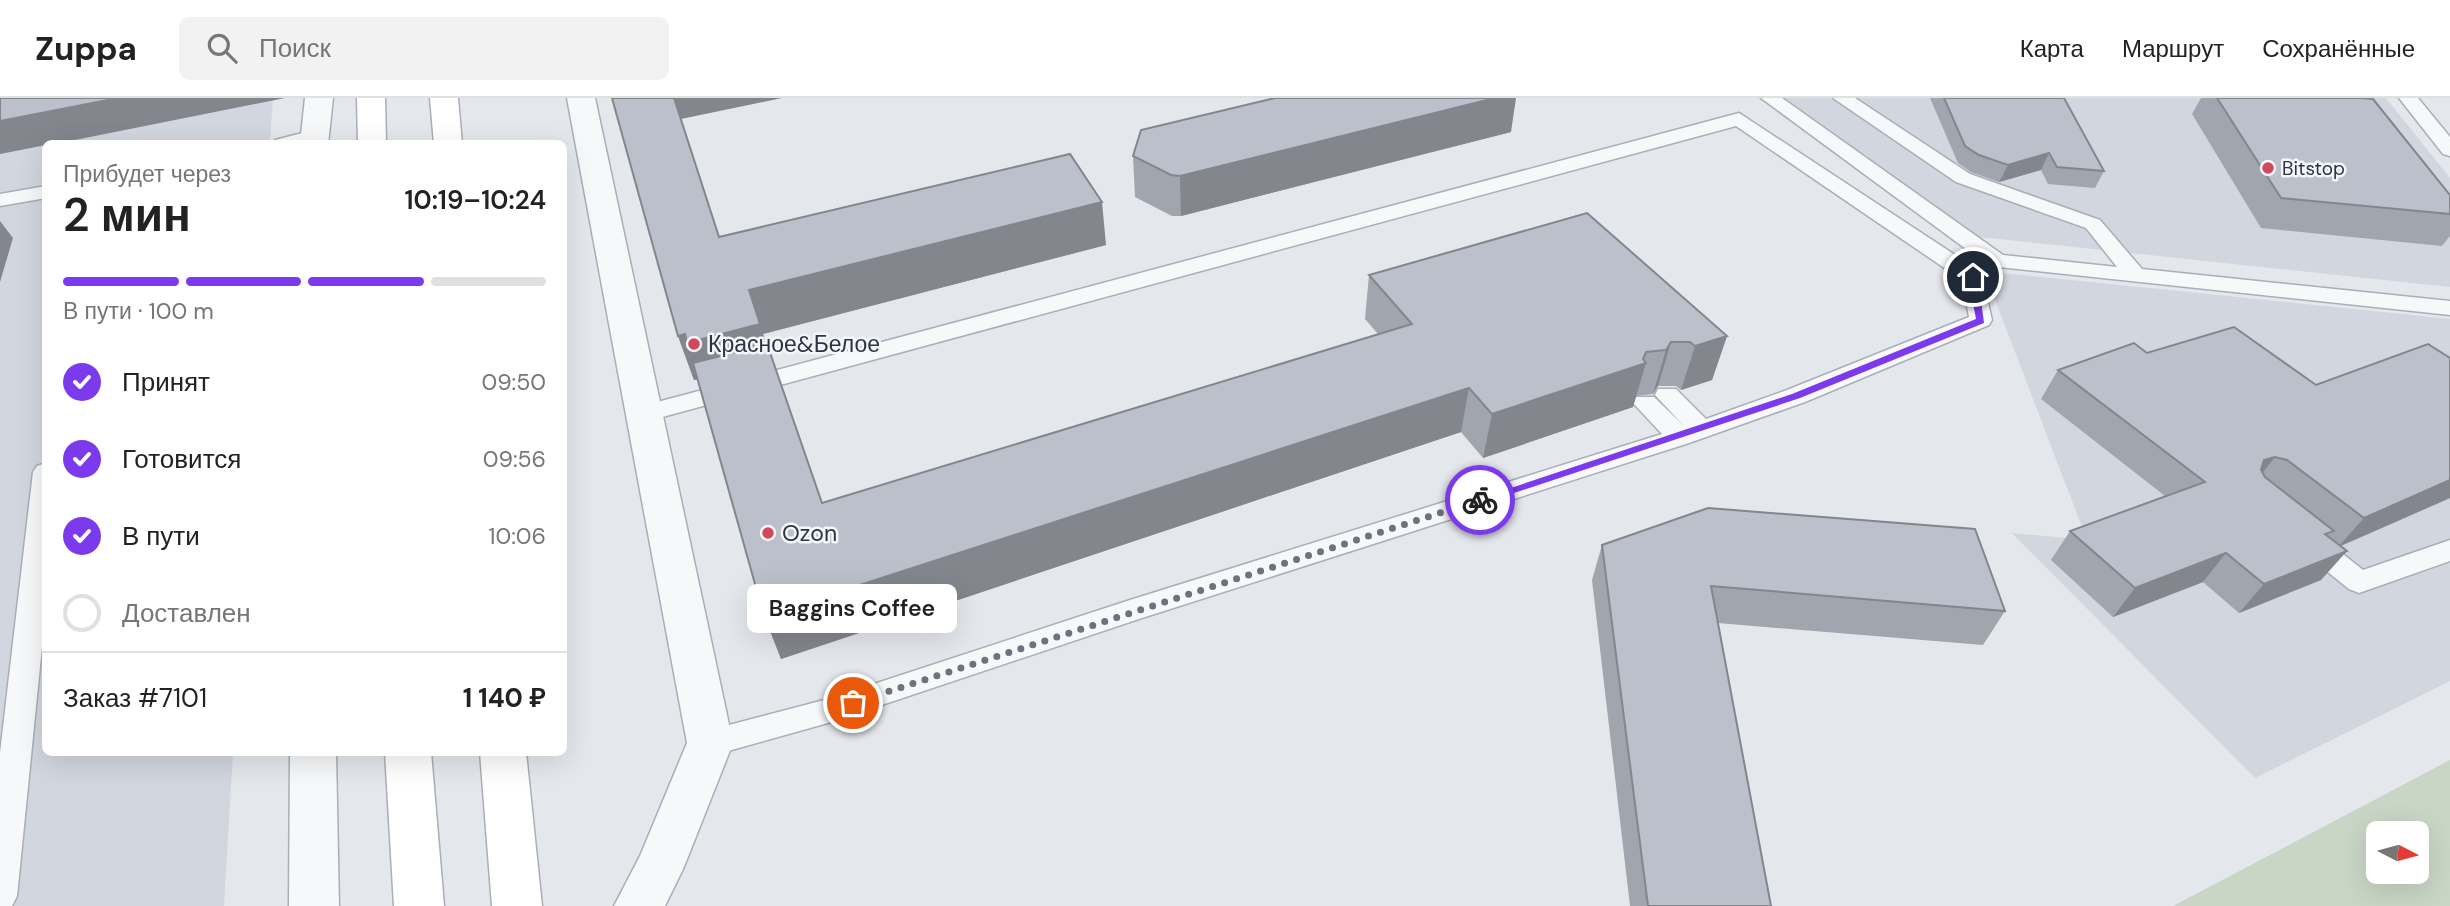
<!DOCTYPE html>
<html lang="ru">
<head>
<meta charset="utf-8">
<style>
  body { margin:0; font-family:"DM Sans",sans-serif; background:#f2f2f2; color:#222; height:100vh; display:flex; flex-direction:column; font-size:26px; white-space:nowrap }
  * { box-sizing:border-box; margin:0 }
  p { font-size:23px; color:#767676 }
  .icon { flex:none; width:38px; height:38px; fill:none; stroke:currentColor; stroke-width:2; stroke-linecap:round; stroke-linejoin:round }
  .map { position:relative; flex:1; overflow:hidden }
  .panel { position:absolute; left:42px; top:42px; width:525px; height:616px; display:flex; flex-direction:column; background:#fff; border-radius:10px; box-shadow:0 7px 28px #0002 }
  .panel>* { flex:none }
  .needle { width:46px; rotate:96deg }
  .fabs { position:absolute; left:2366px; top:723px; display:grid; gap:14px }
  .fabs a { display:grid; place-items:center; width:63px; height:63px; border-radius:10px; background:#fff; box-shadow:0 7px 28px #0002; font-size:35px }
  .pin { position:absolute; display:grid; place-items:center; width:60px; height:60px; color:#fff; margin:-30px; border:4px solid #fff; border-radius:50%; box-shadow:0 2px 7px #0007 }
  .courier { position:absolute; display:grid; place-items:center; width:70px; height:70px; margin:-35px; border:5px solid #7c3aed; border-radius:50%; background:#fff; color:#222; box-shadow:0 2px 9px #0007 }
  .bubble { position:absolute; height:49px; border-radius:10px; background:#fff; box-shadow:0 7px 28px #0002; font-size:23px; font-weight:600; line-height:49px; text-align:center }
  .overview em { font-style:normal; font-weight:600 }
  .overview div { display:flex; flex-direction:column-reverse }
  .overview { display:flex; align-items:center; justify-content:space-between; height:119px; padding:0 21px }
  h1 { font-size:46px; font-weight:600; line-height:52px }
  .bar { display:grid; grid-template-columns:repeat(4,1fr); gap:10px 7px; align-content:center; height:84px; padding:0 21px }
  .bar i { height:9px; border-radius:5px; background:#e0e0e0 }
  .bar .active { background:#7c3aed }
  .bar p { grid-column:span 4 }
  .line { display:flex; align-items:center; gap:18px; padding:0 21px; border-top:2px solid #e0e0e0 }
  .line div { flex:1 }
  ol { padding:0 21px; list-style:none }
  li { display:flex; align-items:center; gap:21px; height:77px }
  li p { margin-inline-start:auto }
  li .icon { padding:7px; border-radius:50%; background:#7c3aed; color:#fff; stroke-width:4 }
  li:last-child { color:#767676 }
  li i { width:38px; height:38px; border:4px solid #e0e0e0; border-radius:50% }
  header { display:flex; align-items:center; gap:42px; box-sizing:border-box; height:98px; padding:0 35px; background:#fff; border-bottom:2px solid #e0e0e0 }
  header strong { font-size:33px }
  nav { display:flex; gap:38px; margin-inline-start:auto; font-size:24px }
  .search { width:490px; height:63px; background:#f2f2f2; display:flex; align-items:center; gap:18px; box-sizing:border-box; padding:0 24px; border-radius:10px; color:#767676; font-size:26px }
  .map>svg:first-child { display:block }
  .built { fill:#d2d6de }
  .green { fill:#c9d6c5; fill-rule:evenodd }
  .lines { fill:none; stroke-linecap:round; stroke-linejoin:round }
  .lane-casing { stroke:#a9aeb7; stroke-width:3 }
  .street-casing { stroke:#a9aeb7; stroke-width:3 }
  .secondary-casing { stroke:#a9aeb7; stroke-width:3 }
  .lane { fill:#f7f8fa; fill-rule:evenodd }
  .street { fill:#f7f8fa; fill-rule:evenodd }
  .secondary { fill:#fff; fill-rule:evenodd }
  .wall { fill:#a1a5ae }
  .shaded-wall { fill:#83868d }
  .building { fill:#bbc0ca; stroke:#83868d; stroke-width:2 }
  .route { fill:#7c3aed }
  .done { stroke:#6c737f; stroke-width:7; stroke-dasharray:0 12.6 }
  .poi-dot { fill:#d1495b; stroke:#f4f6f9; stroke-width:2.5 }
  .labels { text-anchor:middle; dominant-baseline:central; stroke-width:5; stroke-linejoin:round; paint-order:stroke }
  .far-poi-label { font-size:19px; fill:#2b3445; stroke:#f4f6f9; text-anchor:start }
  .poi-label { font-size:23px; fill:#2b3445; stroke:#f4f6f9; text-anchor:start }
</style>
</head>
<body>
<header>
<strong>Zuppa</strong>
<div class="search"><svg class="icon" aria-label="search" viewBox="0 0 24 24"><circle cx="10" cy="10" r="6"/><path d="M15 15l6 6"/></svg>Поиск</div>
<nav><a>Карта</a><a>Маршрут</a><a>Сохранённые</a></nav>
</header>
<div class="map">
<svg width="2450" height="808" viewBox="0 0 2450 808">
  <rect width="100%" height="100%" fill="#e4e7ec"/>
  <g class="built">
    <polygon points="0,0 273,0 270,45 46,46 46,654 233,655 224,808 0,808"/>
    <polygon points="1758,0 2386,0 2450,80 2450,189 1952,136"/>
    <polygon points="1984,173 2450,221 2450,583 2255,680 2012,435 2087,442"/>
  </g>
  <path class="green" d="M2450,662v146h-277zM2378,735h39v39h-39z"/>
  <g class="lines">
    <defs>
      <g id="lane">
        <polygon points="1761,0 1782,0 2003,157 2117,169 2086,130 1956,84 1833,0 1855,0 1970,76 2100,122 2142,171 2450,203 2450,217 1989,168"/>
        <polygon points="2399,0 2418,0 2450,39 2450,58 2443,56"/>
        <polygon points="1739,15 1981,174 1992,222 1989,227 1805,304 1689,345 1139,521 828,625 710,658 699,654 695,645 699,636 710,632 828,601 1130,502 1662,336 1633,305 1636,299 1654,299 1684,328 1655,297 1658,291 1676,291 1706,321 1787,292 1969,219 1962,182 1736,28 644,324 635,322 632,316 635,310"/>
        <polygon points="314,32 321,34 324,38 321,42 273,46 275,42"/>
        <polygon points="46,88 46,100 0,108 0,96"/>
        <polygon points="46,365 46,509 17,798 12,808 0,808 0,655 33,374 37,368"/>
        <polygon points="2309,434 2319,437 2363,472 2450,442 2450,463 2359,495 2349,491 2299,451 2295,444 2299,437"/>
      </g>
      <g id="street">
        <polygon points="305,0 333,0 328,46 300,46"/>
        <polygon points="567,0 595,0 733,645 684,769 665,808 614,808 640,758 687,645"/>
        <polygon points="290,654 336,654 339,808 289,808"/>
      </g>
      <g id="secondary">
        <polygon points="357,0 385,0 386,46 358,46"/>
        <polygon points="430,0 458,0 462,46 434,46"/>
        <polygon points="385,654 431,654 444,808 394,808"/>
        <polygon points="480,654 526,654 542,808 492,808"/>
      </g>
    </defs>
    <use href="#lane" class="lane-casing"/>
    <use href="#street" class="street-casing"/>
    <use href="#secondary" class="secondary-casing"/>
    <use href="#lane" class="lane"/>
    <use href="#street" class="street"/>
    <use href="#secondary" class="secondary"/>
  </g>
  <g class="wall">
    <polygon points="1930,0 2064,0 2104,73 2095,90 2048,86 2041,72 1999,84 1971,74 1958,65"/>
    <polygon points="2201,0 2360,0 2450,97 2450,138 2442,148 2261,130 2192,16"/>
    <polygon points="681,21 719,139 1106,147 763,236 822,405 1378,236 1365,221 1369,177 1727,238 1712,282 1681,292 1676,288 1658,288 1653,296 1636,298 1633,309 1483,360 1461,334 781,561 697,281 694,282 678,238"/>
    <polygon points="1511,34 1181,118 1172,118 1135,99 1133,58"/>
    <polygon points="2147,255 2316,287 2450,260 2450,400 2341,448 2321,482 2239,515 2203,484 2113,519 2051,462 2070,433 2165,398 2041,301 2058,272"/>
    <polygon points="1602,447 2005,513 1983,547 1718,525 1771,808 1630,808 1592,482"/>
  </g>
  <g class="shaded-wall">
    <polygon points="118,0 285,0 55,46 46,46 46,47 0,56 0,23"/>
    <polygon points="674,0 782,0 681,21"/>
    <polygon points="1495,0 1516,0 1511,34 1181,118 1180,78"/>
    <polygon points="2049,55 2041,72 1999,84 2008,67"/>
    <polygon points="1102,104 1106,147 763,236 774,270 694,282 678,238 749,192"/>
    <polygon points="0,123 13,140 0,184"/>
    <polygon points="1727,238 1712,282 1681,292 1695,248"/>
    <polygon points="1671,244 1658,288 1653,296 1666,252"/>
    <polygon points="1646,254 1643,266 1646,265 1633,309 1483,360 1492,316"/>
    <polygon points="1469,290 1461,334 781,561 764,518"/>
    <polygon points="2275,359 2252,388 2264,362"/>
    <polygon points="2450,382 2450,400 2338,449 2364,420"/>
    <polygon points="2347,453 2321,482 2239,515 2264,486"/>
    <polygon points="2226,455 2203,484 2113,519 2135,490"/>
  </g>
  <g class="building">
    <polygon points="0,0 118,0 0,23"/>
    <polygon points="612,0 674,0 719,139 1070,56 1102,104 749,192 760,226 687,245 685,236 678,238"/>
    <polygon points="1275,0 1495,0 1180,78 1171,77 1133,58 1141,32"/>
    <polygon points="1944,0 2064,0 2104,73 2057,69 2049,55 2008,67 1979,57 1965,48"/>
    <polygon points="2217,0 2360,0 2373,1 2450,97 2450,116 2281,100"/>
    <polygon points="1587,115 1727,238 1695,248 1690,244 1671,244 1666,252 1646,254 1643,261 1646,265 1492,316 1469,290 764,518 693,265 767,246 822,405 1412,226 1369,177"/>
    <polygon points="2234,229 2316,287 2428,246 2450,260 2450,382 2364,420 2287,362 2275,359 2264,362 2261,372 2265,379 2334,433 2325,436 2347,453 2264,486 2226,455 2135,490 2070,433 2205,384 2058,272 2134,245 2147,255"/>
    <polygon points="1708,410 1975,431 2005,513 1711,488 1771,808 1648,808 1602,447"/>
  </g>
  <polygon class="route" points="1973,176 1978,179 1984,225 1800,300 1484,405 1475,402 1792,296 1976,221 1968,179"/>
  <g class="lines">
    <polyline class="done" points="853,605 1480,402"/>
  </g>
  <g class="poi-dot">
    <circle cx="2268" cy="70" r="7"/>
    <circle cx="694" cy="246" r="7"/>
    <circle cx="768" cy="435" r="7"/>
  </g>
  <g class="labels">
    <g class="far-poi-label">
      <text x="2282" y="70">Bitstop</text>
    </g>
    <g class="poi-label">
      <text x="708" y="246">Красное&amp;Белое</text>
      <text x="782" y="435">Ozon</text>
    </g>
  </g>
</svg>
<div class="fabs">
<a><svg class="needle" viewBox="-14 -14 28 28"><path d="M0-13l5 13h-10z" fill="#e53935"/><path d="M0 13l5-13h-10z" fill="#767676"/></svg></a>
</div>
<div class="pin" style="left:853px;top:605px;background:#ea580c"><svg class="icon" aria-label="bag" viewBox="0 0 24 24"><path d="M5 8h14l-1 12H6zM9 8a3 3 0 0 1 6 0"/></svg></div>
<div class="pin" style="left:1973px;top:179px;background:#1f2937"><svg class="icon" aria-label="home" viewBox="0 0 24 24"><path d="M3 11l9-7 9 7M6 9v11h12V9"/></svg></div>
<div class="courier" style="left:1480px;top:402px"><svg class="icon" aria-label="bike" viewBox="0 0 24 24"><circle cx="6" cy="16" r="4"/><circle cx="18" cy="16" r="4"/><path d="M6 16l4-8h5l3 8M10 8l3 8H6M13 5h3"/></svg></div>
<div class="bubble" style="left:747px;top:486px;width:210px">Baggins Coffee</div>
<section class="panel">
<div class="overview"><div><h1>2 мин</h1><p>Прибудет через</p></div><em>10:19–10:24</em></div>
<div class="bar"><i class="active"></i><i class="active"></i><i class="active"></i><i></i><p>В пути · 100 m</p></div>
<ol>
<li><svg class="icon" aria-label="check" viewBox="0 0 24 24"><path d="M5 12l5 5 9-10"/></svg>Принят<p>09:50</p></li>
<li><svg class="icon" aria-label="check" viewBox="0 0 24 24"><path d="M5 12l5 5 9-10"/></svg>Готовится<p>09:56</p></li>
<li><svg class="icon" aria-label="check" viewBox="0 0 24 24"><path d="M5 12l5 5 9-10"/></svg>В пути<p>10:06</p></li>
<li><i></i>Доставлен</li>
</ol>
<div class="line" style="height:91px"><div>Заказ #7101</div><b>1 140 ₽</b></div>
</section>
</div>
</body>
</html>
